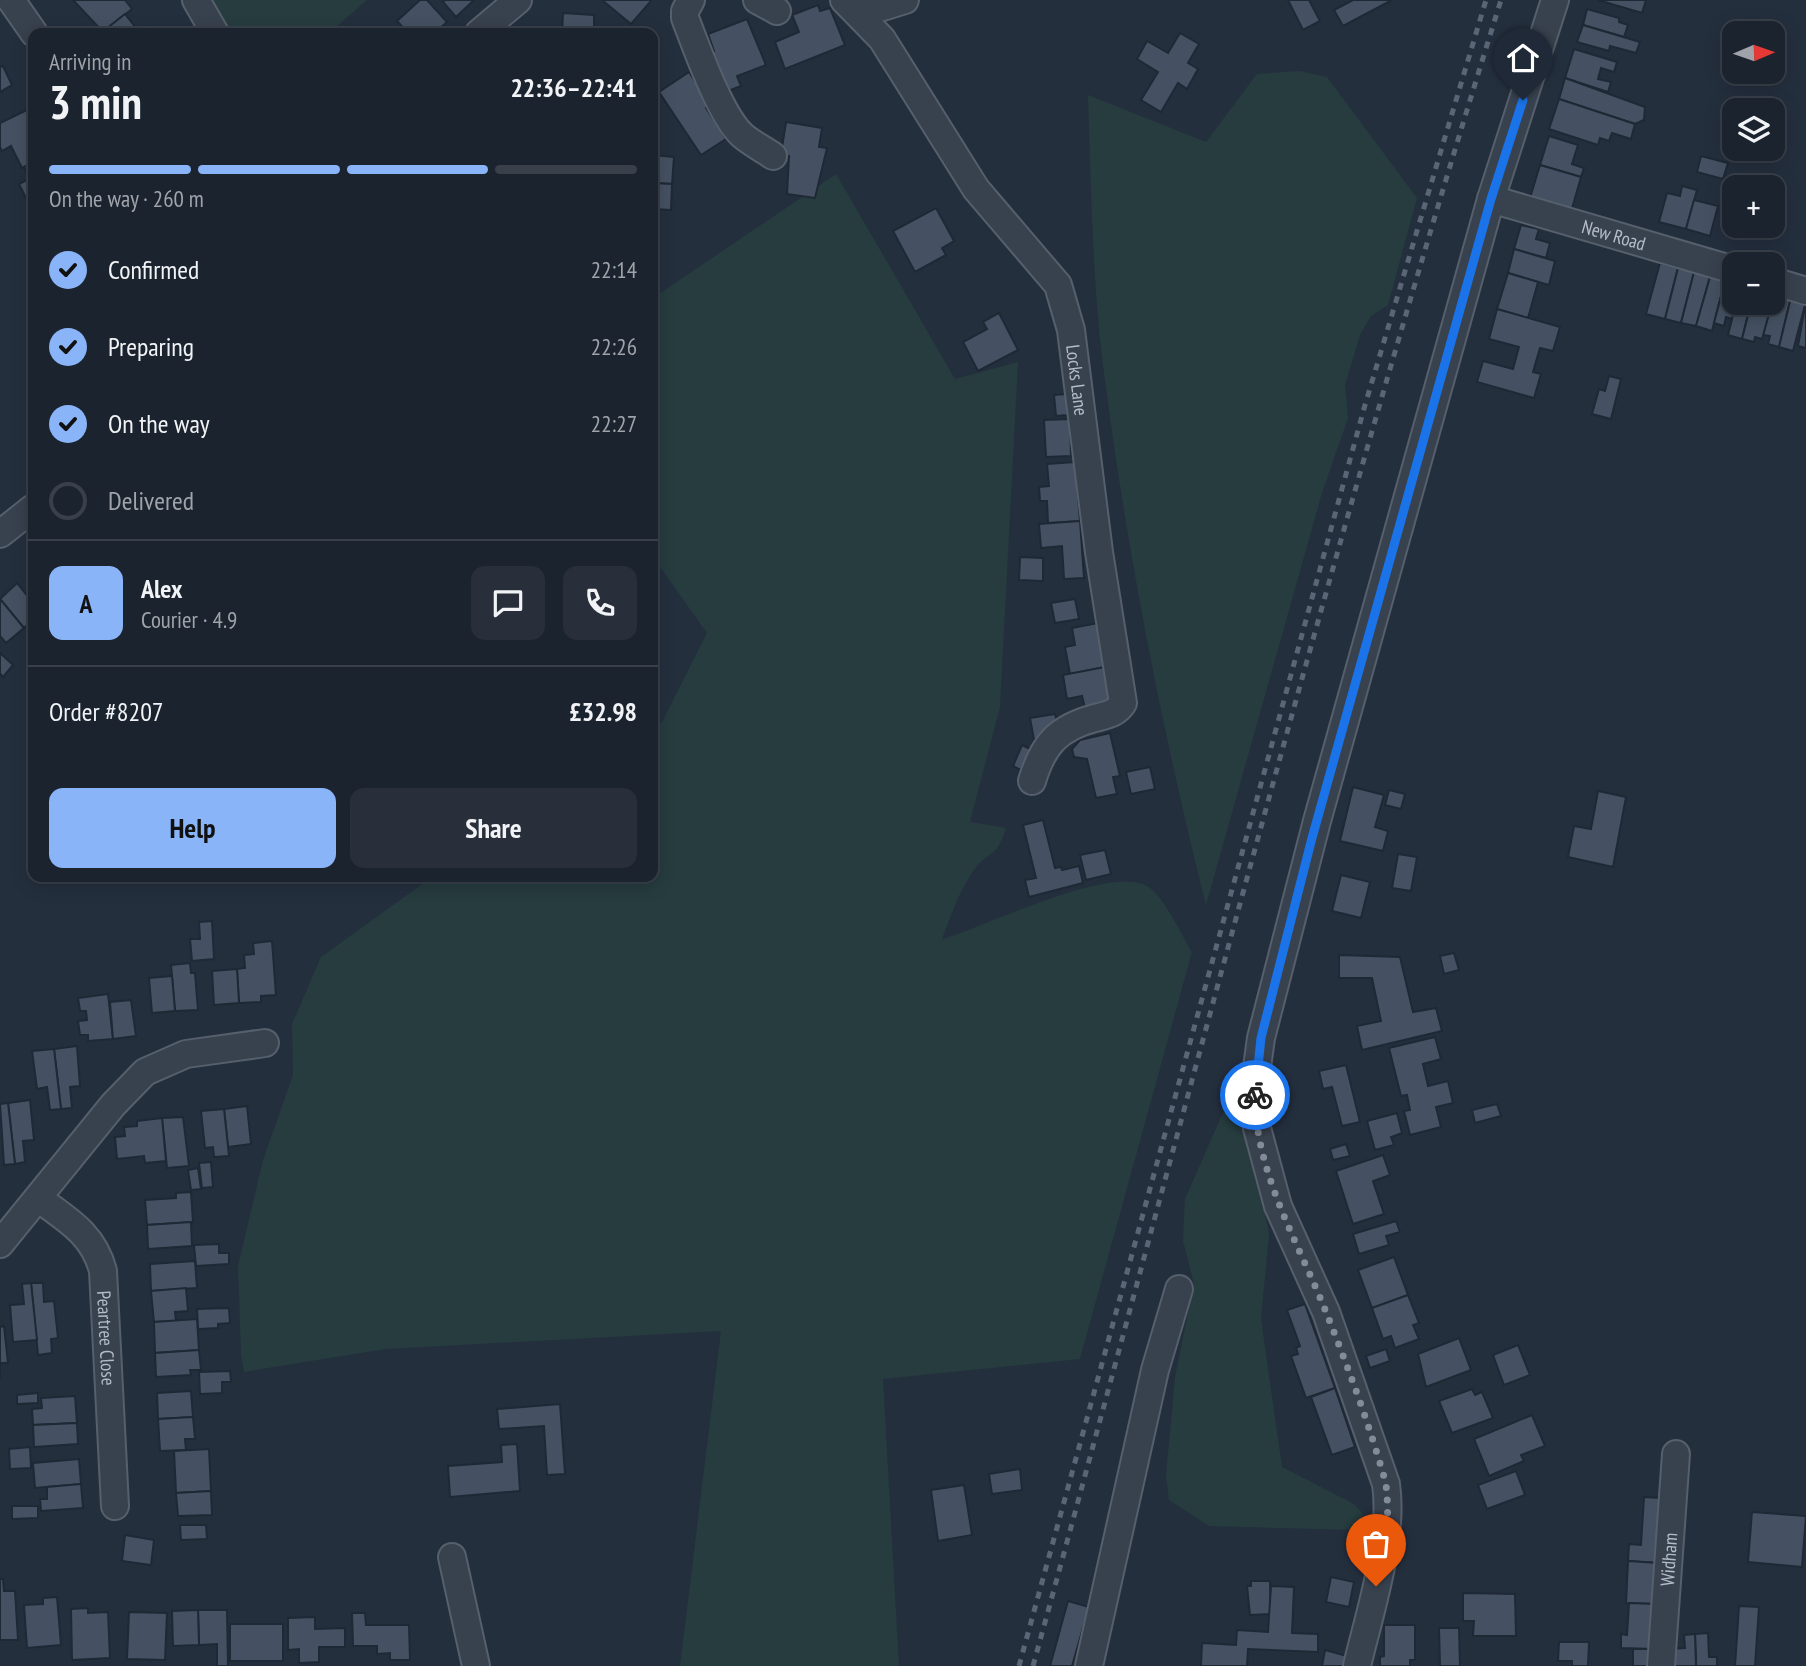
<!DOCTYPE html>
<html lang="en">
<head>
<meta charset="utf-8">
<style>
  body { margin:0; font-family:"PT Sans Narrow",sans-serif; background:#282f3a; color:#f1f3f6; height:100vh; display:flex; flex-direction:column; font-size:26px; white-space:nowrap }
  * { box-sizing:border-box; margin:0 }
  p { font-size:23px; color:#a0a4aa }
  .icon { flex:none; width:38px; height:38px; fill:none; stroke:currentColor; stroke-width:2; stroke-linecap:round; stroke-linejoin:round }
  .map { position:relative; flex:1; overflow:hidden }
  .drawer { position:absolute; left:28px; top:28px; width:630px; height:854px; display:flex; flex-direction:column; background:#1b232e; border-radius:14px; box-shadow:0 4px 18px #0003,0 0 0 2px #39404a }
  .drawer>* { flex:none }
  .needle { width:46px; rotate:88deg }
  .buttons { position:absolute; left:1722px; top:21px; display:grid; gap:14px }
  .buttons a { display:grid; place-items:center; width:63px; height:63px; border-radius:14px; background:#1b232e; box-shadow:0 4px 18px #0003,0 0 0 2px #39404a; font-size:35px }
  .pin { position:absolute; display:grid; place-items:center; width:60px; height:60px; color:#fff; margin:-72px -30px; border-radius:50% 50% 50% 0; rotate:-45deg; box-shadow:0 0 7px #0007 }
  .pin .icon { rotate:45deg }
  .courier { position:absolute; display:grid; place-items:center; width:70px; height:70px; margin:-35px; border:5px solid #1a73e8; border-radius:50%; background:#fff; color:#222; box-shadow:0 2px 9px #0007 }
  .head em { font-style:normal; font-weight:600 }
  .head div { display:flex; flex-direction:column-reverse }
  .head { display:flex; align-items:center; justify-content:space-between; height:119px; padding:0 21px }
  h1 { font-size:46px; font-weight:600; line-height:52px }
  .bar { display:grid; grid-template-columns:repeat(4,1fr); gap:10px 7px; align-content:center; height:84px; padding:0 21px }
  .bar i { height:9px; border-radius:5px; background:#39404a }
  .bar .on { background:#8ab4f8 }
  .bar p { grid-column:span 4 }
  .line { display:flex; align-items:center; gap:18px; padding:0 21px; border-top:2px solid #39404a }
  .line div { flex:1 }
  .round { display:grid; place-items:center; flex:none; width:74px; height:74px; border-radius:14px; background:#282f3a }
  ol { padding:0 21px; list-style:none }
  li { display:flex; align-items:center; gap:21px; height:77px }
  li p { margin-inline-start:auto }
  li .icon { padding:7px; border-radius:50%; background:#8ab4f8; color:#111; stroke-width:4 }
  li:last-child { color:#a0a4aa }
  li i { width:38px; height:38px; border:4px solid #39404a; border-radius:50% }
  .action { display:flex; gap:14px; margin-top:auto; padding:14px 21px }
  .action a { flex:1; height:80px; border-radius:14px; background:#8ab4f8; color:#111; font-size:28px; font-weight:600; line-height:80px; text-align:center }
  .action a+a { background:#282f3a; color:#f1f3f6 }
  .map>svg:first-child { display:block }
  .green { fill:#263c3f }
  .building { fill:#455162; stroke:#1f2835; stroke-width:2 }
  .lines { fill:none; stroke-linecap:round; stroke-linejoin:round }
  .minor-casing { stroke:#565f6c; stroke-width:30 }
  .minor { stroke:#38414e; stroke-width:26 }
  .rail { stroke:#5a6575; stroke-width:5; stroke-dasharray:7 7; stroke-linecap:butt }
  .done { stroke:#828b98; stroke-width:7; stroke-dasharray:0 12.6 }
  .route { stroke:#1a73e8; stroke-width:9 }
  .labels { text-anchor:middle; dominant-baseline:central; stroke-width:7; stroke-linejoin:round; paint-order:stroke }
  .street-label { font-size:19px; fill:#b4bcc9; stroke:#1d2633 }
</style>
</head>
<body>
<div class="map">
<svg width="1806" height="1666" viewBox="0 0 1806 1666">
  <rect width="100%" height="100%" fill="#242f3e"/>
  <g class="green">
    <polygon points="211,0 367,0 329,33 231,33"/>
    <path d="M1300,71l27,6 90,121 -29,107 -17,11 -11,19 -15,50 3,33 -26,75 -116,412c-45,-178 -80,-359 -103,-540 -11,-89 -12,-180 -15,-270l118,47 51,-68z"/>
    <path d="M836,174l119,205 63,-17 -18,345 -30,115 36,6c-9,31 -17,21 -32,42 -15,21 -23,45 -32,69 43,-12 168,-75 205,-53 17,10 34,48 45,66l-112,407 -197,20 16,287h-219l41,-335 -336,18 -141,23 -3,-18 -3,-88 25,-106 30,-85 -1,-51 29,-67 111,-80h221v-148l9,-7 45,-89 -54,-76v-259z"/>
    <polygon points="1238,1078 1269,1234 1261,1319 1282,1467 1354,1504 1363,1514 1356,1530 1209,1526 1169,1500 1166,1475 1175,1377 1194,1284 1183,1241 1185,1199"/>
  </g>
  <g class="building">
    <polygon points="73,0 125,0 132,9 103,32"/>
    <polygon points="420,0 427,0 447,22 435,33 408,33 397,21"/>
    <polygon points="445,0 474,0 456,17 443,2"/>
    <polygon points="602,0 650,0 651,1 631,24"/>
    <polygon points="1288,0 1309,0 1320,21 1303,30"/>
    <polygon points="1353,0 1392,0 1343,26 1334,10"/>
    <polygon points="1598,0 1646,0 1642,13"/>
    <polygon points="818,5 820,11 830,8 845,45 785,69 775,42 799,32 792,15"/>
    <polygon points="1587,9 1619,18 1619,22 1628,25 1624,37 1583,25"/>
    <polygon points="563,13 594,15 594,31 609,33 562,33"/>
    <polygon points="125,14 140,33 149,26 155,33 101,33"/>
    <polygon points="747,19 766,65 737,76 741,86 723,93 707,53 714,51 708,34"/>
    <polygon points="1583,25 1640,42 1636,53 1610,46 1609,51 1577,42"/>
    <polygon points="1180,33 1199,44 1188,63 1198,69 1187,89 1178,83 1161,112 1141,100 1158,72 1137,59 1147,41 1168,53"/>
    <polygon points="1574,49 1617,62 1614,72 1601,68 1598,79 1611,82 1608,92 1565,78"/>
    <polygon points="3,66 12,85 0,92 0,67"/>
    <polygon points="689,72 710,104 706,108 726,139 701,155 659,92"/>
    <polygon points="1565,78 1645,107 1644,120 1635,124 1559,99"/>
    <polygon points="1559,99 1635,124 1631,139 1612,133 1609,141 1600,138 1598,145 1549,129"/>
    <polygon points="33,107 33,163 22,168 11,146 2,151 0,147 0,123"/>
    <polygon points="786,122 822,128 819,147 827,148 815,198 787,194 789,156 781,154"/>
    <polygon points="1549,136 1578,145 1572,164 1584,168 1581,177 1540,165"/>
    <polygon points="653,155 674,157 672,184 653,183"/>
    <polygon points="1701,156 1728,163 1723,179 1697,172"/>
    <polygon points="33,163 33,195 26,198 19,184 29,179 24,167"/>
    <polygon points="1540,165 1581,177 1571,212 1529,201"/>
    <polygon points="653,183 672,184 671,210 653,209"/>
    <polygon points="1682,186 1697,190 1686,229 1659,222 1667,193 1680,196"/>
    <polygon points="1694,200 1718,206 1710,236 1686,229"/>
    <polygon points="936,208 954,241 942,248 946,255 915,272 893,231"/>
    <polygon points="1521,225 1539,229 1536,239 1550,243 1546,258 1514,249"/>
    <polygon points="1514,249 1555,261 1549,285 1508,273"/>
    <polygon points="1660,263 1678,268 1665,319 1646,314"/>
    <polygon points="1678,268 1694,272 1681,323 1665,319"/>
    <polygon points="1694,272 1710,277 1696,326 1681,323"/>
    <polygon points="1508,273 1538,282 1528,318 1497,309"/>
    <polygon points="1710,277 1725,281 1712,331 1696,326"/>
    <polygon points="1725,281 1734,283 1736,303 1732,319 1726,317 1724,326 1714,323"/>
    <polygon points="1774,293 1791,297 1779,347 1768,344 1770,336 1763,335"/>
    <polygon points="1791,297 1806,301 1793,351 1779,347"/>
    <polygon points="1806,301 1806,348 1798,346"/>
    <polygon points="1736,303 1751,303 1742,339 1728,335"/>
    <polygon points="1751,303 1772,303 1762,339 1755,337 1754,342 1742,339"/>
    <polygon points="1497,309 1560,327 1553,351 1540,348 1533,372 1541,374 1534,398 1477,382 1483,361 1513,369 1519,347 1489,339"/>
    <polygon points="999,313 1018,350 978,371 963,342 987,329 983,322"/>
    <polygon points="1609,376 1621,379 1611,419 1592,414 1599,389 1605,391"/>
    <polygon points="1067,394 1068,415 1056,416 1054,395"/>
    <polygon points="1070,419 1071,456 1046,457 1044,420"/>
    <polygon points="1075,462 1080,521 1048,523 1047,501 1040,501 1039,487 1049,486 1047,464"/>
    <polygon points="1080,521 1084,578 1064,579 1062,546 1041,548 1039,524"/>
    <polygon points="1020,557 1043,558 1043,581 1019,580"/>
    <polygon points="17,583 33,603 33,620 24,628 0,599"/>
    <polygon points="0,599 24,628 6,643 0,636"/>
    <polygon points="1075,599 1079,619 1055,623 1051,603"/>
    <polygon points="1098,623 1105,667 1070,674 1065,647 1075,645 1072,628"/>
    <polygon points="0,653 13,665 3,677 0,673"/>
    <polygon points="1105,667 1112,703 1085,708 1082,696 1067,699 1063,675"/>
    <polygon points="1055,714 1058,726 1046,728 1047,737 1034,740 1030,718"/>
    <polygon points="1110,733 1120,776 1113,777 1117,794 1096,798 1087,759 1074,757 1072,749 1080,740"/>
    <polygon points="1022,745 1032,750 1023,771 1013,766"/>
    <polygon points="1150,767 1155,789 1131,794 1126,772"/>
    <polygon points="1353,787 1384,795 1375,827 1388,831 1383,851 1340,841"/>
    <polygon points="1389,790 1405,794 1401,809 1385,805"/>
    <polygon points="1598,791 1626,797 1613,867 1568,857 1574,826 1591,829"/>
    <polygon points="1043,820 1055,868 1061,867 1062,870 1079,866 1083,883 1029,897 1025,880 1036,878 1023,825"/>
    <polygon points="1105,850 1111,874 1086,880 1080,855"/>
    <polygon points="1398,854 1417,857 1411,891 1392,888"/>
    <polygon points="1341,875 1370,882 1361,918 1332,911"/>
    <polygon points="212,921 214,959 192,961 190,939 200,939 199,922"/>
    <polygon points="272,941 276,995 261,996 261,1002 239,1003 237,969 245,968 244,955 254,954 253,943"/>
    <polygon points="1454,953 1459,970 1444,974 1440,956"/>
    <polygon points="1339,955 1400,957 1413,1012 1436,1008 1442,1031 1362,1050 1357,1026 1381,1021 1372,978 1339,978"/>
    <polygon points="190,963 191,973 195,973 198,1010 175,1011 171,965"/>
    <polygon points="237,969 239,1003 214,1005 212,971"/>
    <polygon points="172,976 175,1011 152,1013 149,978"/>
    <polygon points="108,994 113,1039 88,1041 88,1035 80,1035 78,1021 87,1020 86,1011 80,1011 78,998"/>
    <polygon points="131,1000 136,1036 113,1039 110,1002"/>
    <polygon points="1435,1037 1441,1059 1423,1064 1428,1086 1448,1081 1453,1103 1436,1107 1441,1127 1410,1135 1404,1111 1410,1110 1407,1095 1401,1096 1389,1048"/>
    <polygon points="77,1046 80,1086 70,1087 72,1108 61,1109 54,1049"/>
    <polygon points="54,1049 61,1109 50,1110 47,1087 37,1089 32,1051"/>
    <polygon points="1346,1065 1360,1122 1342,1126 1332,1087 1323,1089 1319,1071"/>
    <polygon points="30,1100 34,1140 23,1141 25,1162 15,1164 8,1103"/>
    <polygon points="8,1103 15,1164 4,1165 0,1104"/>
    <polygon points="1497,1104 1501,1116 1475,1123 1472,1110"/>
    <polygon points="247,1106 251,1144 228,1147 224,1109"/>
    <polygon points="224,1109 229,1156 214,1157 213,1147 205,1148 201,1111"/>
    <polygon points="1397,1113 1402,1133 1391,1137 1394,1145 1375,1150 1367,1121"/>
    <polygon points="183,1117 189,1166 167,1168 162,1118"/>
    <polygon points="162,1118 166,1161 145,1163 144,1156 117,1159 115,1137 125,1136 124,1127 137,1126 137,1121"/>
    <polygon points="1346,1144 1350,1156 1333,1160 1330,1149"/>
    <polygon points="1383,1155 1390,1175 1373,1181 1384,1214 1353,1224 1336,1171"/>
    <polygon points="211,1162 213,1187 202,1188 199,1163"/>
    <polygon points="198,1168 201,1189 191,1190 188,1170"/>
    <polygon points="191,1192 193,1222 147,1225 145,1200 176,1198 176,1193"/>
    <polygon points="1396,1221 1400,1232 1386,1236 1389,1245 1359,1254 1353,1234"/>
    <polygon points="191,1222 192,1246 148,1249 147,1225"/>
    <polygon points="219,1244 219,1253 229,1253 229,1264 196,1266 194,1245"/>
    <polygon points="1394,1257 1408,1295 1372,1308 1358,1270"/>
    <polygon points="195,1261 197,1288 151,1291 150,1264"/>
    <polygon points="31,1283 43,1283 44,1302 54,1301 58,1338 51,1339 52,1353 38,1355"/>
    <polygon points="31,1283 37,1340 13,1342 10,1305 24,1304 22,1284"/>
    <polygon points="186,1288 188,1311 175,1312 176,1321 154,1322 151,1291"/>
    <polygon points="1408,1295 1419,1323 1413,1325 1419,1339 1395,1348 1391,1336 1383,1339 1372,1308"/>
    <polygon points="1305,1304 1335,1388 1306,1398 1291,1356 1298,1354 1296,1348 1300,1346 1287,1310"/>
    <polygon points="229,1308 230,1323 218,1324 218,1328 198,1329 197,1309"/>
    <polygon points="197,1319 199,1350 155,1353 154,1322"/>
    <polygon points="4,1326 8,1363 0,1363 0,1379 0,1327"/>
    <polygon points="1459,1338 1471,1370 1426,1387 1418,1354"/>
    <polygon points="1518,1345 1530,1375 1504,1385 1493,1355"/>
    <polygon points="1386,1349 1390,1361 1370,1368 1366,1356"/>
    <polygon points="199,1350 201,1370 190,1370 191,1375 156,1377 155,1353"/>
    <polygon points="230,1371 231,1382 222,1382 222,1393 200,1394 199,1372"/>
    <polygon points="1335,1388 1355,1447 1332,1455 1311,1397"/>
    <polygon points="1472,1389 1475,1395 1482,1392 1493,1418 1452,1433 1439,1401"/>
    <polygon points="191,1391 193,1417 158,1419 157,1393"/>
    <polygon points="38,1393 38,1403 17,1404 17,1395"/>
    <polygon points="75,1396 77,1423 33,1425 32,1409 42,1408 41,1398"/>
    <polygon points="560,1404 565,1474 547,1475 544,1426 499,1429 497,1409"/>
    <polygon points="1532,1415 1545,1446 1521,1455 1524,1461 1489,1476 1474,1439"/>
    <polygon points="193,1417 195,1439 185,1439 186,1450 160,1451 158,1419"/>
    <polygon points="77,1423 78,1444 34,1447 33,1425"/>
    <polygon points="517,1444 520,1491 450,1497 448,1466 502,1462 501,1445"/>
    <polygon points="30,1447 31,1468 10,1469 9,1449"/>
    <polygon points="209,1449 211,1491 176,1493 174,1451"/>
    <polygon points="79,1459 81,1484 35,1488 33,1463"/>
    <polygon points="1020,1469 1022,1490 992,1494 989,1474"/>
    <polygon points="1516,1471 1525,1495 1487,1509 1478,1485"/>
    <polygon points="81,1484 83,1508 41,1511 40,1499 47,1499 47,1487"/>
    <polygon points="964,1485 972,1535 938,1541 931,1490"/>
    <polygon points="211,1491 212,1515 178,1516 176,1493"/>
    <polygon points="1644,1497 1661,1498 1658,1563 1628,1561 1629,1544 1641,1545"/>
    <polygon points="12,1506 38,1506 38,1518 12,1519"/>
    <polygon points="1752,1512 1806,1516 1802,1567 1748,1562"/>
    <polygon points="180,1525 206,1525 207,1539 181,1540"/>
    <polygon points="125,1535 154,1540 151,1565 122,1561"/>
    <polygon points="1628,1561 1658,1563 1655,1604 1626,1603"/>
    <polygon points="1331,1577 1354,1582 1349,1607 1326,1602"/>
    <polygon points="0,1579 3,1579 4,1591 15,1591 18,1640 0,1640"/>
    <polygon points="1251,1581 1270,1581 1271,1614 1250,1615 1247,1586 1251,1586"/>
    <polygon points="1271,1586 1294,1587 1292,1633 1318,1634 1318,1652 1248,1649 1247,1666 1201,1666 1202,1643 1236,1645 1237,1630 1268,1632"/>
    <polygon points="1463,1593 1515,1594 1516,1636 1473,1636 1474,1621 1463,1621"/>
    <polygon points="57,1597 61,1645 27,1648 24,1605 43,1604 43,1598"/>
    <polygon points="1068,1601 1089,1607 1072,1666 1050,1666"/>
    <polygon points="1629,1603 1655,1604 1654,1649 1621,1648 1621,1634 1627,1635"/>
    <polygon points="1739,1606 1759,1607 1755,1666 1735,1666"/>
    <polygon points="88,1608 88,1613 108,1612 110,1658 72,1660 71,1609"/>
    <polygon points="198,1610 227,1610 228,1666 217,1666 217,1644 199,1645"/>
    <polygon points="198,1610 199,1645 173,1646 172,1611"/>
    <polygon points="129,1612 167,1613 165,1660 127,1659"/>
    <polygon points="352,1613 365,1613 366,1625 409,1625 410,1660 390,1660 390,1653 377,1654 377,1646 353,1646"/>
    <polygon points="315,1617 315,1629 345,1628 345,1647 319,1647 319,1662 299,1663 299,1649 288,1650 288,1618"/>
    <rect x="230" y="1624" width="53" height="37"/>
    <polygon points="1384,1625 1415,1625 1415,1660 1410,1660 1410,1666 1380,1666 1380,1657 1384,1656"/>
    <polygon points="1439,1628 1459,1628 1460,1666 1440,1666"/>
    <polygon points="1708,1633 1709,1657 1717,1657 1717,1666 1696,1666 1695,1634"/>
    <polygon points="1695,1634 1696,1666 1668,1666 1667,1649 1685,1648 1684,1635"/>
    <polygon points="1559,1642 1589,1642 1588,1666 1572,1666 1572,1661 1558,1661"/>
    <polygon points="1633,1649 1654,1649 1653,1666 1633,1666"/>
    <polygon points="1325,1650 1347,1656 1345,1666 1322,1666"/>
  </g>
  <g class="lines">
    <defs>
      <g id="minor">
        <polyline points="11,0 34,33"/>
        <polyline points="196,0 215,33"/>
        <path d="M691,0l-6,11v7c11,28 35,97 57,117 9,8 21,14 31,21"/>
        <polyline points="757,0 777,11"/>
        <path id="s1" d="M844,0l38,39 94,150 82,96 13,45 28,222 24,151c-7,11 -17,12 -28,15 -38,10 -52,27 -63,63"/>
        <polyline points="860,14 905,0"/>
        <polyline points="479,33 518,0"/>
        <path id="s2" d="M1491,199l243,71"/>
        <polyline points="1773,281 1806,291"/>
        <polyline points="0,534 33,508"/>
        <path id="s3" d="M39,1199c29,21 55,36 64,72l12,235"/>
        <polyline points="0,1244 113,1105 145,1072 186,1054 265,1043"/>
        <polyline points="452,1557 476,1666"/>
        <polyline points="1089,1666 1155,1370 1179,1289"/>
        <path d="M1357,1666c13,-55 37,-127 29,-182l-60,-172 -48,-106 -21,-78 -2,-46 6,-44 56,-217 174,-622 64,-199"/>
        <path id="s4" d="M1661,1666l15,-212"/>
      </g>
    </defs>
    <use href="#minor" class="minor-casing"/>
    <use href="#minor" class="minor"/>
    <g class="rail">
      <polyline points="1019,1666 1365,405 1486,0"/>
      <path d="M1033,1666c153,-556 296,-1115 468,-1666"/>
    </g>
  </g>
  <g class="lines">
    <path class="done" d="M1255,1095c0,77 43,147 71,217 22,55 44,114 60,172l2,26 -12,76"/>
    <polyline class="route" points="1255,1095 1261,1038 1312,838 1491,199 1523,100"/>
  </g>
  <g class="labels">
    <g class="street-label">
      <text stroke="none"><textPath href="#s2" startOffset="128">New Road</textPath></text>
      <text stroke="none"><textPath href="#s1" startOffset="455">Locks Lane</textPath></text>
      <text stroke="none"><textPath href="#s3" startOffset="166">Peartree Close</textPath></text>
      <text stroke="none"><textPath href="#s4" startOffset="107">Widham</textPath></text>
    </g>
  </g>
</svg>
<div class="buttons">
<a><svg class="needle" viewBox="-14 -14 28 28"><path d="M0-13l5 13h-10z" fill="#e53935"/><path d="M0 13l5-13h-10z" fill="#a0a4aa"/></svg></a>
<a><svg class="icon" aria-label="layers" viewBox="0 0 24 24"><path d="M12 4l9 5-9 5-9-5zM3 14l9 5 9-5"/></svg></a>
<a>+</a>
<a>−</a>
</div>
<div class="pin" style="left:1376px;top:1586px;background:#ea580c"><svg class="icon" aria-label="bag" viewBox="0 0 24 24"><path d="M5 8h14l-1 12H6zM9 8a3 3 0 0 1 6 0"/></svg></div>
<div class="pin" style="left:1523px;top:100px;background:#1f2937"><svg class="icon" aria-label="home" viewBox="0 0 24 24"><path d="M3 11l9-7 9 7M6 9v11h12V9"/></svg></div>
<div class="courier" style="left:1255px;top:1095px"><svg class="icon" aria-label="bike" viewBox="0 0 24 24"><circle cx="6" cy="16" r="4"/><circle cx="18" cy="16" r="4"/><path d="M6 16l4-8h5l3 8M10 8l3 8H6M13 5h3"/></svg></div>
<section class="drawer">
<div class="head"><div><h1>3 min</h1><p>Arriving in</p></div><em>22:36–22:41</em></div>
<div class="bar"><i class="on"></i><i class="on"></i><i class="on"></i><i></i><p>On the way · 260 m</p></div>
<ol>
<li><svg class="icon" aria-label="check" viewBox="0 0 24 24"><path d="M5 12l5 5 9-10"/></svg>Confirmed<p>22:14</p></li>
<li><svg class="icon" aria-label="check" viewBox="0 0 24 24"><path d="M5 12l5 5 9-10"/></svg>Preparing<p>22:26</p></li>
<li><svg class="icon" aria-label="check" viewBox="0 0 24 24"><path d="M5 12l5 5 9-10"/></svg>On the way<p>22:27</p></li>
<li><i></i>Delivered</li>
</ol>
<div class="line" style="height:126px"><b class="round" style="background:#8ab4f8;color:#111">A</b><div><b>Alex</b><p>Courier · 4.9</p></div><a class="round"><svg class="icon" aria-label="chat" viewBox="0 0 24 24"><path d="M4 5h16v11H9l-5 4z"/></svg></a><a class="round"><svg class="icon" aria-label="phone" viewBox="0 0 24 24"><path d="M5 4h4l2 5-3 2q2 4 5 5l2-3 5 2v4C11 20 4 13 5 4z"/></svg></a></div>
<div class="line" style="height:91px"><div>Order #8207</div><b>£32.98</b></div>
<div class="action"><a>Help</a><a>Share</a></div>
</section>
</div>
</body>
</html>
